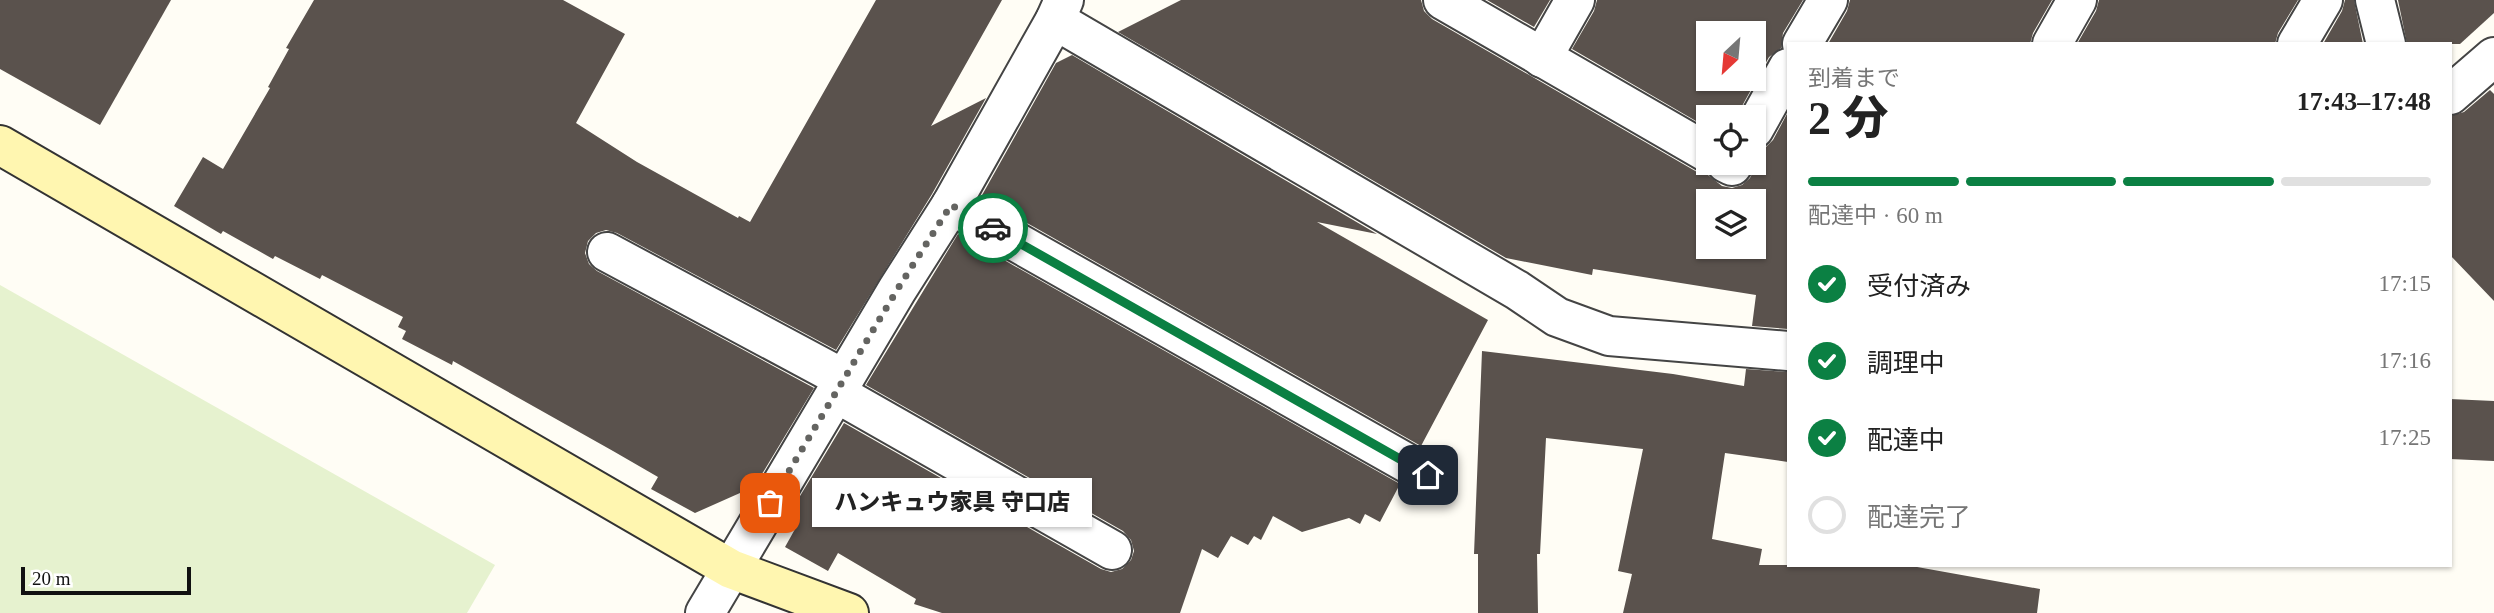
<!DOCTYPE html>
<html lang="ja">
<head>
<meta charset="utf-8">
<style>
  body { margin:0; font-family:"Times New Roman","Noto Sans JP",serif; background:#f2f2f2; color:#222; height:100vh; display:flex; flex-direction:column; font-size:26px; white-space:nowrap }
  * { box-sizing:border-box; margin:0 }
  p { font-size:23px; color:#767676 }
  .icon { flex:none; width:38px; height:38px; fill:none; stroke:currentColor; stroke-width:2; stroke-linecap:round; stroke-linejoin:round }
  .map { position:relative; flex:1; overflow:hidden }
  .sheet { position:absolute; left:1787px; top:42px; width:665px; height:525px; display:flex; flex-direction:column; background:#fff; border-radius:0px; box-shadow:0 2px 5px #0004 }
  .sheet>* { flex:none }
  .needle { width:46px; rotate:206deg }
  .fabs { position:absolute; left:1696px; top:21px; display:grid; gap:14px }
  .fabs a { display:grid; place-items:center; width:70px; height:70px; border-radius:0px; background:#fff; box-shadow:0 2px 5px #0004; font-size:35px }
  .scale { position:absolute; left:21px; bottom:18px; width:170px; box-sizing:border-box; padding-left:7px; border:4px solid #111; border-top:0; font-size:19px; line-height:24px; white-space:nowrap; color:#111; -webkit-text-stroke:5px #fff; paint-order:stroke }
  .pin { position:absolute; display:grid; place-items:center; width:60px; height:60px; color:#fff; margin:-30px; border-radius:14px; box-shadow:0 4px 10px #0006 }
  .courier { position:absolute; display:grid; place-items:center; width:70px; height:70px; margin:-35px; border:5px solid #0b8043; border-radius:50%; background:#fff; color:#222; box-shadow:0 2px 9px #0007 }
  .bubble { position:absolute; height:49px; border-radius:0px; background:#fff; box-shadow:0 2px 5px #0004; font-size:23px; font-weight:800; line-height:49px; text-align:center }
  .summary em { font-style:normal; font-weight:800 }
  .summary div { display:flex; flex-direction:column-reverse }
  .summary { display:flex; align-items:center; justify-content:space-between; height:119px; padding:0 21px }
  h1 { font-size:46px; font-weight:800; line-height:52px }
  .bar { display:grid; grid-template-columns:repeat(4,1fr); gap:10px 7px; align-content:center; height:84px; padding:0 21px }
  .bar i { height:9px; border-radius:5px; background:#e0e0e0 }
  .bar .current { background:#0b8043 }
  .bar p { grid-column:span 4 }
  ol { padding:0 21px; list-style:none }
  li { display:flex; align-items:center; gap:21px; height:77px }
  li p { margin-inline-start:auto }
  li .icon { padding:7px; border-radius:50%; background:#0b8043; color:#fff; stroke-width:4 }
  li:last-child { color:#767676 }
  li i { width:38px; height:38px; border:4px solid #e0e0e0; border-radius:50% }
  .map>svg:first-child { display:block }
  .pitch { fill:#e6f2cf }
  .building { fill:#5a524d; fill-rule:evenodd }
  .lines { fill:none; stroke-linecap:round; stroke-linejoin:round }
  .street-casing { stroke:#444; stroke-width:42 }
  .secondary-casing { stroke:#333; stroke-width:42 }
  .street { stroke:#fff; stroke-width:38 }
  .secondary { stroke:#fff6b0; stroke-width:38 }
  .done { stroke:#646461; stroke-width:7; stroke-dasharray:0 12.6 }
  .route { stroke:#0b8043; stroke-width:9 }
</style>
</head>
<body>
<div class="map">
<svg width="2494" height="613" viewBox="0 0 2494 613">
  <rect width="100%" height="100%" fill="#fffdf5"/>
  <polygon class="pitch" points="0,285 495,565 467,613 0,613"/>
  <g class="building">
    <polygon points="0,0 171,0 100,125 0,69"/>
    <polygon points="314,0 563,0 625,34 576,123 637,162 738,218 739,216 750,222 876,0 1002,0 931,126 986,98 932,194 836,350 617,233 606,230 596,233 588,241 585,253 589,264 597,271 814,388 748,497 740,493 695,513 651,489 658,477 613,451 453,361 452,365 402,339 406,331 398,327 403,317 322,275 320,279 275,256 273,259 223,231 221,234 174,206 203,157 223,169 270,88 268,87 289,49 286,48"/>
    <path d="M1181,0h240l3,11 8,8 265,153 11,3 14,11 10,2 10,-3 8,-7 6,-13 -2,-14 11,-3 8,-8 15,-28v217l-36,-3 4,-31 -163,-26 -1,6 -86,-17 -388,-226zM1708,201h46v46h-46z"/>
    <polygon points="1487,0 1550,0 1534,27"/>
    <path d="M1597,0h206l-20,33 -2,15 -12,9 -33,60h-28v11l-136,-79 22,-38zM1708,33h46v46h-46z"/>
    <polygon points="1850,0 2052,0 2033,33 2030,44 1828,44 1847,11"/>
    <polygon points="2099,0 2298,0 2278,33 2275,44 2077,44 2096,11"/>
    <polygon points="2345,0 2354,0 2363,44 2323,44 2342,11"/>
    <polygon points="2398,0 2494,0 2494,13 2460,44 2407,44"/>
    <polygon points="1072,55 1377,234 1317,222 1488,320 1421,446 981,197 1056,63"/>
    <polygon points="2490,90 2494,94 2494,301 2450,255 2450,116 2464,112"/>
    <polygon points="958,234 1400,484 1380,522 1365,514 1360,524 1349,518 1302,532 1273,516 1261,540 1254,536 1248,545 1231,536 1218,558 1202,549 1180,613 942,613 914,604 916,599 838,553 828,571 785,547 799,522 788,516 844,423 1101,569 1111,572 1122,569 1131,560 1134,551 1131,540 1123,531 866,385"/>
    <polygon points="1482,351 1673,374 1744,386 1746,369 1788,372 1788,462 1725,453 1712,539 1762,549 1759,565 1906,565 2040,589 2037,613 1623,613 1632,574 1618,571 1643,449 1546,438 1540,554 1537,554 1538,613 1478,613 1478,554 1474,554"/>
    <polygon points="2450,399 2494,401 2494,461 2450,459"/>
  </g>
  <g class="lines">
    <defs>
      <g id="street">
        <polyline points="1443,0 1708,153"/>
        <polyline points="2375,0 2386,44"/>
        <polyline points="1055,20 1517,290 1557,317 1609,336 1788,351"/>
        <polyline points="1802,44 1828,0"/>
        <polyline points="2052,44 2077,0"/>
        <polyline points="2297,44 2323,0"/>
        <polyline points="1542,58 1575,0"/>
        <polyline points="2450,95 2494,57"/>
        <polyline points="1754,129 1788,68"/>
        <polyline points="1726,163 1732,166 1734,163"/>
        <polyline points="951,205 1428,475"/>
        <polyline points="607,252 844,379"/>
        <polyline points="836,393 1112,550"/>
        <polyline points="705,613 897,290 951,205 1055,20 1064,0"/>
      </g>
      <polyline id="secondary" points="0,145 731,569 849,613"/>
    </defs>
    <use href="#street" class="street-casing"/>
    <use href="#secondary" class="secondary-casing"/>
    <use href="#street" class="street"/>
    <use href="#secondary" class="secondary"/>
  </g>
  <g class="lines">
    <polyline class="done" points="770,503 897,290 951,205 993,228"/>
    <polyline class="route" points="993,228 1428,475"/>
  </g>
</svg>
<div class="fabs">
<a><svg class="needle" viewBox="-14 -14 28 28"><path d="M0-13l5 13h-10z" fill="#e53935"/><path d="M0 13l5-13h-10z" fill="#767676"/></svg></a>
<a><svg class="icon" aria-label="locate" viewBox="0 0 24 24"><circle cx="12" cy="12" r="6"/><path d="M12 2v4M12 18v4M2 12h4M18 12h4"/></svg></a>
<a><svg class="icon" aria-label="layers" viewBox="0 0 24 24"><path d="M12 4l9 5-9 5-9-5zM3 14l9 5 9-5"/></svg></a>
</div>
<div class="scale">20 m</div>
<div class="pin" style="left:770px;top:503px;background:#ea580c"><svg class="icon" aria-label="bag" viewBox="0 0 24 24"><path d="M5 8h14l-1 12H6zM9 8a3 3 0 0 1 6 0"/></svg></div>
<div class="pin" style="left:1428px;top:475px;background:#1f2937"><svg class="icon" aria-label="home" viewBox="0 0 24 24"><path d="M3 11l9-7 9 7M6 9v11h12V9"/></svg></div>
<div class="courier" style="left:993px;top:228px"><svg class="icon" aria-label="car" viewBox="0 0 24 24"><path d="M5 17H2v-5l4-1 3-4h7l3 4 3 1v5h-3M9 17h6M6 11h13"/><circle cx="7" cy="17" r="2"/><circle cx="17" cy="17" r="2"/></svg></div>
<div class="bubble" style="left:812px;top:478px;width:280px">ハンキュウ家具 守口店</div>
<section class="sheet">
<div class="summary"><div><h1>2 分</h1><p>到着まで</p></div><em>17:43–17:48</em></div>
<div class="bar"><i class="current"></i><i class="current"></i><i class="current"></i><i></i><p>配達中 · 60 m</p></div>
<ol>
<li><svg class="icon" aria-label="check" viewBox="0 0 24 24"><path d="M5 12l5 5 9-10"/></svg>受付済み<p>17:15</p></li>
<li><svg class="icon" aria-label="check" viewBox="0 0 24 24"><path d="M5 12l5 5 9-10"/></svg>調理中<p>17:16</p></li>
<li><svg class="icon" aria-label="check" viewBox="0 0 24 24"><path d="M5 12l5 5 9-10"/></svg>配達中<p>17:25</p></li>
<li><i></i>配達完了</li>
</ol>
</section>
</div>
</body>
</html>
